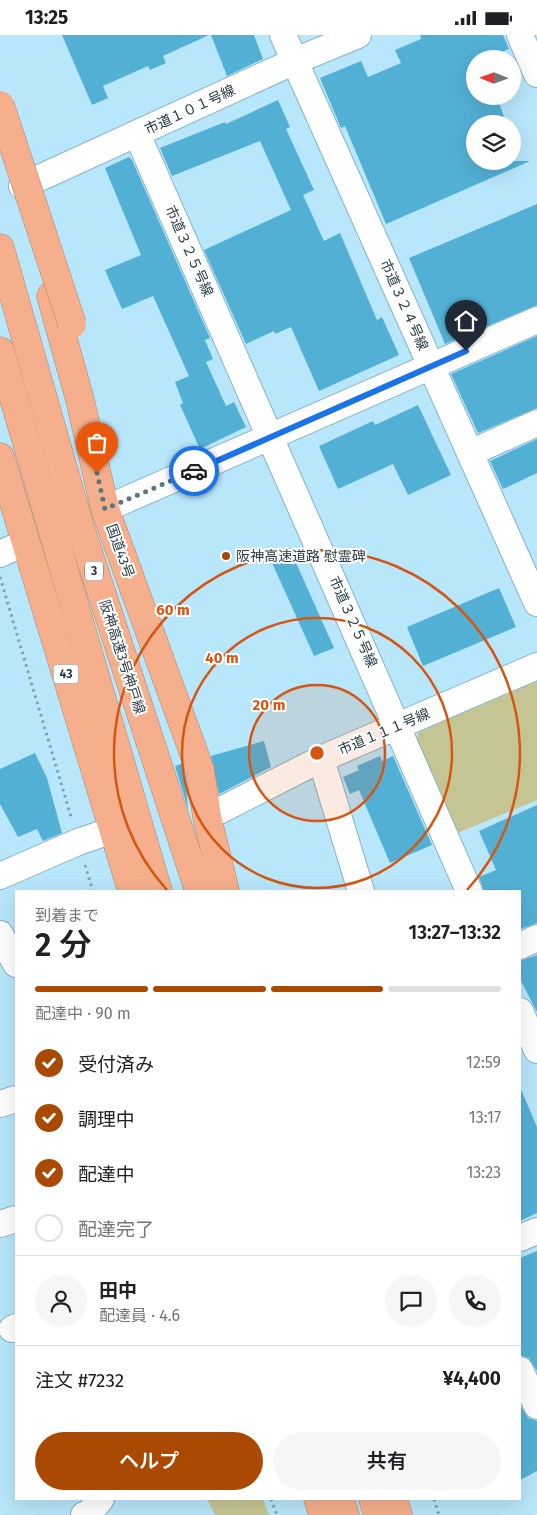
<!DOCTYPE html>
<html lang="ja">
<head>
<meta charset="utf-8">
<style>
  body { margin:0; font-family:"Fira Sans","Noto Sans JP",sans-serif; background:#f6f6f6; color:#202124; height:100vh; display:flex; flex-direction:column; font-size:19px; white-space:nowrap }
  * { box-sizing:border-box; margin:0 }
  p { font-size:16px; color:#757577 }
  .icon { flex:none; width:28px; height:28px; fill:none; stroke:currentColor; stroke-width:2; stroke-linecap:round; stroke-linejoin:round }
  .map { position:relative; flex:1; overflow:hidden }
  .sheet { position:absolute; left:15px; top:855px; width:506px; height:610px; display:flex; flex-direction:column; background:#fff; border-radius:0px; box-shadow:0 5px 20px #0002 }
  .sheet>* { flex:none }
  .needle { width:32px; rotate:271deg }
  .buttons { position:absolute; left:466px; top:15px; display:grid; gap:10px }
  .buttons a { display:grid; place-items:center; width:55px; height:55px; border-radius:50%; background:#fff; box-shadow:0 5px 20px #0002; font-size:25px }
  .pin { position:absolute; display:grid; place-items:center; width:42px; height:42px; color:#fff; margin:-51px -21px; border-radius:50% 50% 50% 0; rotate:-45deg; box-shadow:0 0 5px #0007 }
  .pin .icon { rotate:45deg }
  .courier { position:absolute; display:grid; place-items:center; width:50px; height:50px; margin:-25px; border:4px solid #1a73e8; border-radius:50%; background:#fff; color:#222; box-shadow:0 1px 6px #0007 }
  .head em { font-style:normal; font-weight:600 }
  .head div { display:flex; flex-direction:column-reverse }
  .head { display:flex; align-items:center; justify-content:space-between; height:85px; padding:0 20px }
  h1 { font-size:32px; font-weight:600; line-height:38px }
  .bar { display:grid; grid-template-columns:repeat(4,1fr); gap:8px 5px; align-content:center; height:60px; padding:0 20px }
  .bar i { height:6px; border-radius:4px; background:#e0e0e0 }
  .bar .on { background:#aa4a02 }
  .bar p { grid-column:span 4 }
  .line { display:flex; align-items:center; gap:12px; padding:0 20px; border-top:1px solid #e0e0e0 }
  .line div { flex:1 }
  .round { display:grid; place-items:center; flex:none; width:52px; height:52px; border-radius:26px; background:#f6f6f6 }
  ol { padding:0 20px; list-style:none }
  li { display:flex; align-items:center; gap:15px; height:55px }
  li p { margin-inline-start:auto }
  li .icon { padding:5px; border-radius:50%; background:#aa4a02; color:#fff; stroke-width:4 }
  li:last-child { color:#757577 }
  li i { width:28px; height:28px; border:2px solid #e0e0e0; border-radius:50% }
  .action { display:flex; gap:10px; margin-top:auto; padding:10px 20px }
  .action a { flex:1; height:58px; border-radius:30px; background:#aa4a02; color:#fff; font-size:20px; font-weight:600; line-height:58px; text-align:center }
  .action a+a { background:#f6f6f6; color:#202124 }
  .status { display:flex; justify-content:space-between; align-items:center; height:35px; padding:0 25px; background:#fff; direction:ltr }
  .status svg { height:14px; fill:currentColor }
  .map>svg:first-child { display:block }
  .green { fill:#c5c593 }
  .building { fill:#53b0d5 }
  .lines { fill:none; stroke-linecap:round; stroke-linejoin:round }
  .street-casing { stroke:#86b2c6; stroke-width:28 }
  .highway-casing { stroke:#ad8672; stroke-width:29 }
  .path { stroke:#7ea1b1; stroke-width:3; stroke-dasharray:2.5 4; stroke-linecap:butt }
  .street { stroke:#fff; stroke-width:26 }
  .highway { stroke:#f5af8c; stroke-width:28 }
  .highway-bridge-casing { stroke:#ad8672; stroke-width:29; stroke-linecap:butt }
  .highway-bridge { stroke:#f5af8c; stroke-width:28 }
  .done { stroke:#5a7683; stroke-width:5; stroke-dasharray:0 9 }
  .route { stroke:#1a73e8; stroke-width:6 }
  .ring { fill:none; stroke:#d55611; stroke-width:2.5 }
  .poi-dot { fill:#aa4a02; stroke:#fff; stroke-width:2 }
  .labels { text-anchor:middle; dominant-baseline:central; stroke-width:4; stroke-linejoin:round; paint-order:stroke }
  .shield { fill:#fff; stroke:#68757b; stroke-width:1 }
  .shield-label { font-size:12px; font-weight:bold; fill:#283a42 }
  .street-label { font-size:14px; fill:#283a42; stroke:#fff }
  .poi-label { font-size:14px; fill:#283a42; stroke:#fff; text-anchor:start }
  .centre { fill:#d55611; stroke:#fff; stroke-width:2.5 }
  .ring-label { font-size:15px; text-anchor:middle; font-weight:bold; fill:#d55611; stroke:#fff; stroke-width:4; stroke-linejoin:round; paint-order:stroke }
</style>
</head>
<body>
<div class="status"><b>13:25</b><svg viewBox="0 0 49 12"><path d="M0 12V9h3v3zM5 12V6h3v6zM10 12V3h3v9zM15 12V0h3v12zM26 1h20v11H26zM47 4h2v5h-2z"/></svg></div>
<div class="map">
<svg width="537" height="1480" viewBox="0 0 537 1480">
  <rect width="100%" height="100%" fill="#b8e6fb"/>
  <g class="green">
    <polygon points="537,646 537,765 455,799 415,708 419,697"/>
    <polygon points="207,1464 263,1464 269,1480 215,1480"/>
  </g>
  <g class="building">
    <polygon points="62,0 209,0 163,21 166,28 150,35 148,31 103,51 108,63 92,70"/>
    <polygon points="211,0 254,0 263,24 227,41"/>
    <polygon points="420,0 503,0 509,14 496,19 498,24 475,24 475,61 496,61 507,89 475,89 475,126 530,126 386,189 345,91 341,93 320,43 361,26 368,42 401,28 395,15 421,4"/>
    <polygon points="278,65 290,92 286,94 314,155 303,160 324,206 340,198 377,285 382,282 399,320 319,356 291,292 275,299 274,296 246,309 204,215 291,175 260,106 172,141 160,113 225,87 226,89"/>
    <polygon points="129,122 132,125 210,303 205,305 213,324 206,327 226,371 234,367 246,392 200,414 180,370 183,368 175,347 189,341 153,261 122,274 105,235 141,220 105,133"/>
    <polygon points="537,169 537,270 445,309 409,223"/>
    <polygon points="537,301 537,373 478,398 451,339"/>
    <polygon points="418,370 451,440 408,460 393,429 338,454 319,411 373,386 375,390"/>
    <polygon points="537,404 537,438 503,454 490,426"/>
    <polygon points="289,512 334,613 314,621 269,521"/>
    <polygon points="499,553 516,592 423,631 407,592"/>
    <polygon points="264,706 271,732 219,759 211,721"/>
    <polygon points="35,718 47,743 62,798 43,806 37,794 18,802 0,769 0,734"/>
    <polygon points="380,721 382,726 393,721 432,810 390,828 359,755 350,759 343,742 359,735 357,731"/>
    <polygon points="181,729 185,739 188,774 175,731"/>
    <polygon points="537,770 537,888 520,894 520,856 484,856 479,842 496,835 479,796"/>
    <polygon points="537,920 537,977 520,944 520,926"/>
    <polygon points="520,1052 537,1092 537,1178 520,1186"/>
    <polygon points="537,1216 537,1336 529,1323 520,1320 520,1223"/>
    <polygon points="520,1370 528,1383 537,1386 537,1436 520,1445"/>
  </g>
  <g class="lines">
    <defs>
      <g id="street">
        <polyline points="283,0 537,568"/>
        <polyline points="520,0 537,39"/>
        <polyline points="137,99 469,856"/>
        <polyline points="22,151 295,26 358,0"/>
        <polyline points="470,418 537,388"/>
        <polyline points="105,474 537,285"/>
        <polyline points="0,519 26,507"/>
        <polyline points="321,724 361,856"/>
        <polyline points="207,782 321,724 537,631"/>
        <polyline points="0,841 78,807 113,795"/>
        <polyline points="0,899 16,929"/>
        <polyline points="520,911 537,903"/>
        <polyline points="520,976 537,1015"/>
        <polyline points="0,1069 16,1064"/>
        <polyline points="0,1189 16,1184"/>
        <polyline points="520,1203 537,1196"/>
        <polyline points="12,1294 16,1292"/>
        <polyline points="520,1335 537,1371"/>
        <polyline points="84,1480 88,1479 101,1464"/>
      </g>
      <g id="highway">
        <polyline points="0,213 80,492 199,856"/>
        <polyline points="51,261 80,365 105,474 200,735 207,782 225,856"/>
        <polyline points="0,316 158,856"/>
        <polyline points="0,422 132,856"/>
        <polyline points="318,1464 323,1480"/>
        <polyline points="340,1464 345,1480"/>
        <polyline points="373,1464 378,1480"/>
        <polyline points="393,1464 398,1480"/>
      </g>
    </defs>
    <use href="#street" class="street-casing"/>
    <use href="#highway" class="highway-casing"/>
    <g class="path">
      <polyline points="0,542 72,785"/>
      <polyline points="85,830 93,856"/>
      <polyline points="271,1464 277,1480"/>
      <polyline points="434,1464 439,1480"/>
    </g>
    <use href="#street" class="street"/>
    <use href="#highway" class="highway"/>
    <defs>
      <polyline id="highway-bridge" points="0,70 72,289"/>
    </defs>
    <use href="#highway-bridge" class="highway-bridge-casing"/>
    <use href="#highway-bridge" class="highway-bridge"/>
  </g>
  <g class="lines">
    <polyline class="done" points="97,438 105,474 194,436"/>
    <polyline class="route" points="194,436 466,316"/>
  </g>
  <circle cx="317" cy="718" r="68" fill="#d55611" fill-opacity=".12"/>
  <g class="ring">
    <circle cx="317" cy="718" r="68"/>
    <circle cx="317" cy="718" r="135"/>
    <path d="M167 855A203 203 0 1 1 467 855"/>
  </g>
  <circle class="poi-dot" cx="226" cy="521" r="5"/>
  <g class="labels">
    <g class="shield">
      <rect x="85" y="526.5" width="18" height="19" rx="4"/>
      <rect x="53.5" y="629.5" width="25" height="19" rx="4"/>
    </g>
    <g class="shield-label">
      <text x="94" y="536">3</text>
      <text x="66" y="639">43</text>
    </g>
    <g class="street-label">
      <text transform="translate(190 75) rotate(-25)">市道１０１号線</text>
      <text transform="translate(189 216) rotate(66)">市道３２５号線</text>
      <text transform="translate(404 270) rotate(66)">市道３２４号線</text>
      <text transform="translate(120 516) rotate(70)">国道43号</text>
      <text transform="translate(353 587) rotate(66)">市道３２５号線</text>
      <text transform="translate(122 622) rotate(72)">阪神高速3号神戸線</text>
      <text transform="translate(384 697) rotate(-23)">市道１１１号線</text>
    </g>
    <g class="poi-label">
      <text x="236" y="521">阪神高速道路 慰霊碑</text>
    </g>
  </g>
  <circle cx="317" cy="718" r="8" class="centre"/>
  <g class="ring-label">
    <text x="173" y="580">60 m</text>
    <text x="222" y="628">40 m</text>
    <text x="269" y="675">20 m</text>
  </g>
</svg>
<div class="buttons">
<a><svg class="needle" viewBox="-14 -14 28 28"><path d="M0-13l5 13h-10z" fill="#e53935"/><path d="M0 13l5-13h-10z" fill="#757577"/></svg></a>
<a><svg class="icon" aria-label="layers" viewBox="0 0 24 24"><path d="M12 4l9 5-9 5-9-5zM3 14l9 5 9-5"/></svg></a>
</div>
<div class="pin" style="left:97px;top:438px;background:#ea580c"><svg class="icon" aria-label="bag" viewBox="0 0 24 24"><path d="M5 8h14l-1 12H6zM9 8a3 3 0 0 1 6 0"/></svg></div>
<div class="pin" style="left:466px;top:316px;background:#1f2937"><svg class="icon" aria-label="home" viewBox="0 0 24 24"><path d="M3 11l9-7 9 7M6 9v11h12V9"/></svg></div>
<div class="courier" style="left:194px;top:436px"><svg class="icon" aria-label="car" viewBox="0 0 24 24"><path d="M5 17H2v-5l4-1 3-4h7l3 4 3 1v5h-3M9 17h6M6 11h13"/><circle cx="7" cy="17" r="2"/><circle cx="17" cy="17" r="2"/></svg></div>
<section class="sheet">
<div class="head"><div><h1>2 分</h1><p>到着まで</p></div><em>13:27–13:32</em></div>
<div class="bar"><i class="on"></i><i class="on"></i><i class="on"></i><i></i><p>配達中 · 90 m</p></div>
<ol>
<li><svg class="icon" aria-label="check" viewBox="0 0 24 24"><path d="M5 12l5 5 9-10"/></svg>受付済み<p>12:59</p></li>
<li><svg class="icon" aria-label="check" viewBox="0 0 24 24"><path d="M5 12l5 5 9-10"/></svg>調理中<p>13:17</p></li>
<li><svg class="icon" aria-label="check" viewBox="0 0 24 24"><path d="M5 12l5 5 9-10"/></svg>配達中<p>13:23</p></li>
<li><i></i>配達完了</li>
</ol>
<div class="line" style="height:90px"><a class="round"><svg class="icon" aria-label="person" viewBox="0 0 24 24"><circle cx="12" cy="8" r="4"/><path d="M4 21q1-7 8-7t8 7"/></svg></a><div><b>田中</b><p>配達員 · 4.6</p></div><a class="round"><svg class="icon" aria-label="chat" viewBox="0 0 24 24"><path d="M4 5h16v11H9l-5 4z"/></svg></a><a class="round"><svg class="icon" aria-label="phone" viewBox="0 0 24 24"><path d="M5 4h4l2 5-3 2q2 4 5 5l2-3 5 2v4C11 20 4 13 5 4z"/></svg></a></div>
<div class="line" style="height:65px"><div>注文 #7232</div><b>¥4,400</b></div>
<div class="action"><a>ヘルプ</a><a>共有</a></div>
</section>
</div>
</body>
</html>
